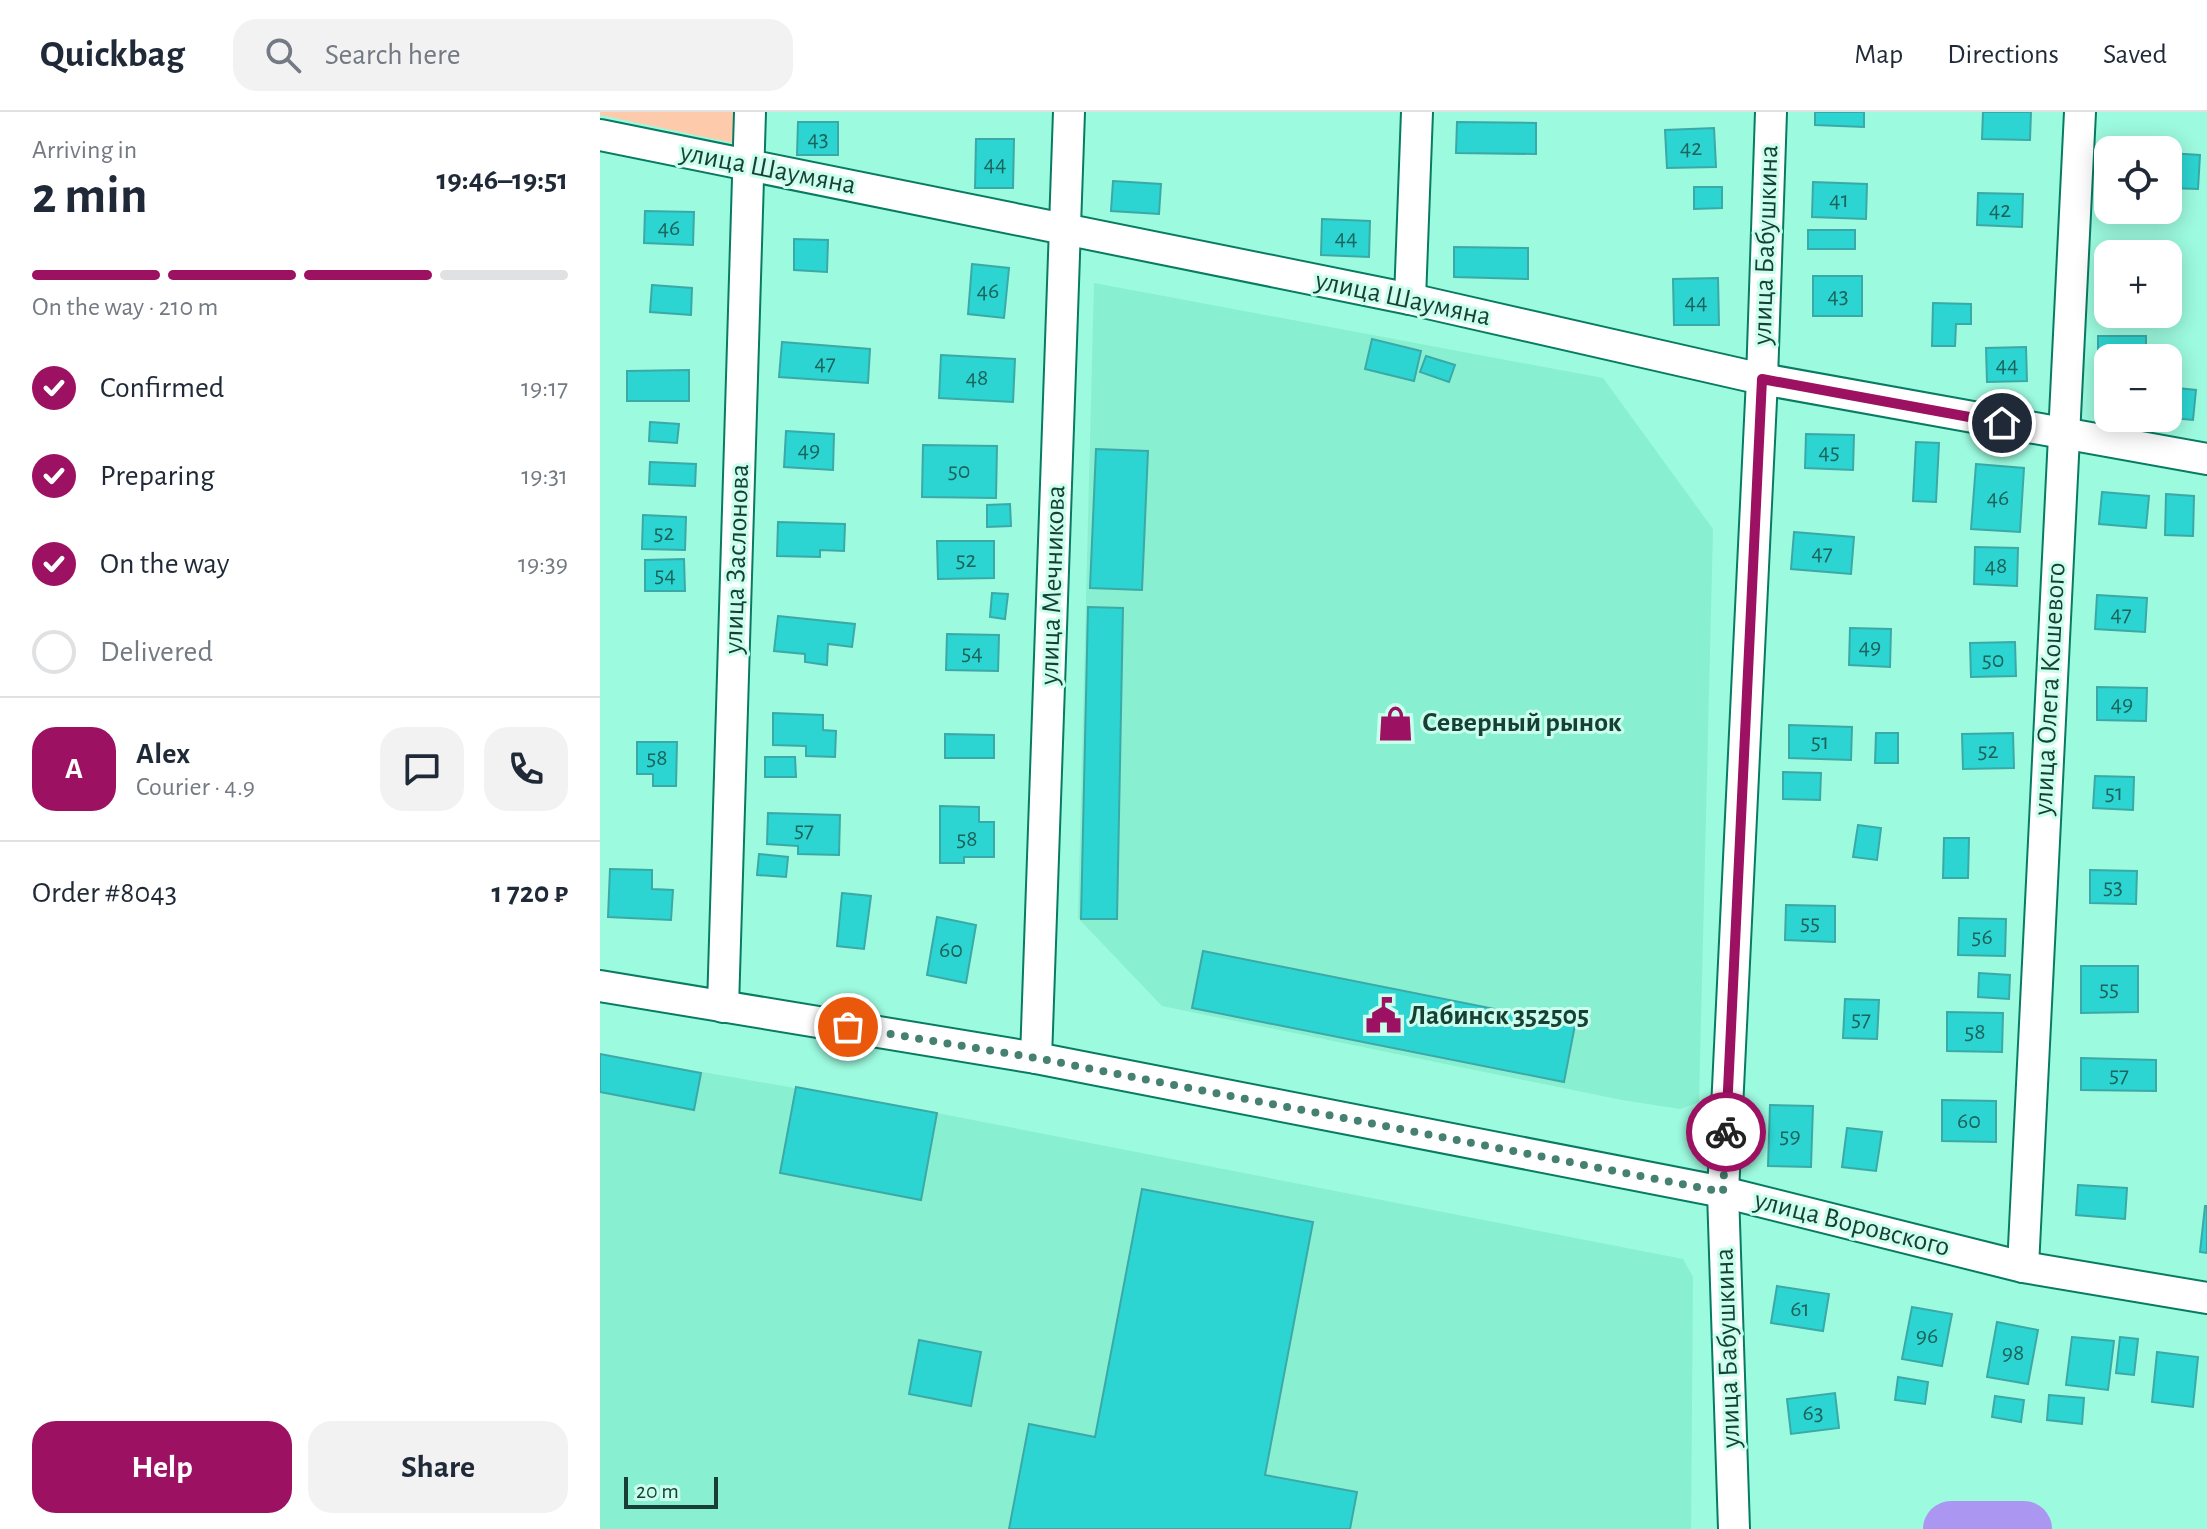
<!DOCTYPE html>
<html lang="en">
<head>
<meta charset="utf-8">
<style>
  body { margin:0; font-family:"Alegreya Sans",sans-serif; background:#f2f2f3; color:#1f2937; height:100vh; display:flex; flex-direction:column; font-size:30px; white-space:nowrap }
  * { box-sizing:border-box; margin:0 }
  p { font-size:26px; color:#747a83 }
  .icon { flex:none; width:44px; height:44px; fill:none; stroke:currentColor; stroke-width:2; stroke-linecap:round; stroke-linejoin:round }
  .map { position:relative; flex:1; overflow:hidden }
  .details { display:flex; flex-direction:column; background:#fff; width:600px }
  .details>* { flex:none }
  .controls { position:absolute; left:1494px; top:24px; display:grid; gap:16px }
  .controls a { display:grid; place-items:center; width:88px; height:88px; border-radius:16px; background:#fff; box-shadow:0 4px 20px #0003; font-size:40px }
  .scale { position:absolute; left:24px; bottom:20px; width:94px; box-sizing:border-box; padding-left:8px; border:4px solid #173f34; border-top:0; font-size:22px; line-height:28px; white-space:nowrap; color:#173f34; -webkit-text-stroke:6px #caffed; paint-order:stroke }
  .pin { position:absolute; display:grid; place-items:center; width:68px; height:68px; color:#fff; margin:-34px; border:4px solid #fff; border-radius:50%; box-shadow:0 2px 8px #0007 }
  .courier { position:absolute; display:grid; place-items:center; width:80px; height:80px; margin:-40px; border:6px solid #9c1161; border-radius:50%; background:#fff; color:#222; box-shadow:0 2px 10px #0007 }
  .headline em { font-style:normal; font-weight:700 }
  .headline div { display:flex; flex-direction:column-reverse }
  .headline { display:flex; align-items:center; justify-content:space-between; height:136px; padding:0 32px }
  h1 { font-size:52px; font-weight:700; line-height:60px }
  .bar { display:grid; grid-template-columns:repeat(4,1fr); gap:12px 8px; align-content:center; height:96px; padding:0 32px }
  .bar i { height:10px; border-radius:6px; background:#e0e1e3 }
  .bar .current { background:#9c1161 }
  .bar p { grid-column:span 4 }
  .line { display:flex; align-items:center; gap:20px; padding:0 32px; border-top:2px solid #e0e1e3 }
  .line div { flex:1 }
  .round { display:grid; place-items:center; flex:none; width:84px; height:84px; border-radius:24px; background:#f2f2f3 }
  ol { padding:0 32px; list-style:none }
  li { display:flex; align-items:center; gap:24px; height:88px }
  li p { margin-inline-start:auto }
  li .icon { padding:8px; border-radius:50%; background:#9c1161; color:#fff; stroke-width:4 }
  li:last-child { color:#747a83 }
  li i { width:44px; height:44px; border:4px solid #e0e1e3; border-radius:50% }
  .primary-button { display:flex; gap:16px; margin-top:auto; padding:16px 32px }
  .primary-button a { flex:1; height:92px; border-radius:24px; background:#9c1161; color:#fff; font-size:32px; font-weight:700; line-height:92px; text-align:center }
  .primary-button a+a { background:#f2f2f3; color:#1f2937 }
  header { display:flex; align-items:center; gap:48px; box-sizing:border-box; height:112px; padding:0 40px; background:#fff; border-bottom:2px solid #e0e1e3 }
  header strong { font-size:38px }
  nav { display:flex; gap:44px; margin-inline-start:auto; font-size:28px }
  .search { width:560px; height:72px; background:#f2f2f3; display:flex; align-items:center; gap:20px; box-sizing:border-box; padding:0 28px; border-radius:24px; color:#747a83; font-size:30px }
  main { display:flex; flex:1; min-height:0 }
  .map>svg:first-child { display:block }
  .built { fill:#88efd1 }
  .green { fill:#fdcbac }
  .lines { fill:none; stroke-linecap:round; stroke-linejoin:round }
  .river { stroke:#ab97f1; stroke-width:56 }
  .building { fill:#2cd5d2; stroke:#3ba9a7; stroke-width:2 }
  .minor-casing { stroke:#087b63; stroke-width:34 }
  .minor { stroke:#fff; stroke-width:30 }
  .done { stroke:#468070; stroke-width:8; stroke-dasharray:0 14.4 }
  .route { stroke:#9c1161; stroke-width:10 }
  .labels { text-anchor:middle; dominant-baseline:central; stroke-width:6; stroke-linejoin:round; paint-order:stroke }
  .number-label { font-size:24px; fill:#1c645c }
  .street-label { font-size:28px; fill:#173f34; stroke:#caffed }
  .poi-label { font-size:28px; font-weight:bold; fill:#173f34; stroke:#caffed; text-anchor:start }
</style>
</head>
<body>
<header>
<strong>Quickbag</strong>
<div class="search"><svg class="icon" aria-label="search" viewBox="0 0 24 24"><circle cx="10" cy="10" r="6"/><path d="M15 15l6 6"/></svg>Search here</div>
<nav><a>Map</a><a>Directions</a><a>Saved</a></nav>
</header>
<main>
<section class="details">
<div class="headline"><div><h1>2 min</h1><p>Arriving in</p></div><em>19:46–19:51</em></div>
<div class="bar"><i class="current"></i><i class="current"></i><i class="current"></i><i></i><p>On the way · 210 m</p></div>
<ol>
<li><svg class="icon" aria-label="check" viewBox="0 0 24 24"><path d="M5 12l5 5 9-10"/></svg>Confirmed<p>19:17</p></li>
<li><svg class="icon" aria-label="check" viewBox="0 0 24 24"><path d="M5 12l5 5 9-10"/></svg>Preparing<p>19:31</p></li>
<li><svg class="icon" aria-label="check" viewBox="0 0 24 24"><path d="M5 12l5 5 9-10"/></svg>On the way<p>19:39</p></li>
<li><i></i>Delivered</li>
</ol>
<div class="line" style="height:144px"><b class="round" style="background:#9c1161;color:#fff">A</b><div><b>Alex</b><p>Courier · 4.9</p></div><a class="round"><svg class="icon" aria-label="chat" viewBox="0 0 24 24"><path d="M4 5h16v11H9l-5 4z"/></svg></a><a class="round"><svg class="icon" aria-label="phone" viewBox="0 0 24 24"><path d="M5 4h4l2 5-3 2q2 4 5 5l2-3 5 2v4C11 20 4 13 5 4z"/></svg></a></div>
<div class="line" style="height:104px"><div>Order #8043</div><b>1 720 ₽</b></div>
<div class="primary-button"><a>Help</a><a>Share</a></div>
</section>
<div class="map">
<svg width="1607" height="1417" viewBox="0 0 1607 1417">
  <rect width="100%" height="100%" fill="#9cfade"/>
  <g class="built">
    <polygon points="494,171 1003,266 1113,417 1099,990 1080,997 1022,988 562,894 478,806"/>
    <polygon points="0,942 337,1001 1083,1147 1093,1165 1091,1417 0,1417"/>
  </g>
  <polygon class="green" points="0,0 133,0 133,31 0,3"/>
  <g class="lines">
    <polyline class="river" points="1351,1417 1424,1417"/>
  </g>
  <g class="building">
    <polygon points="1215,0 1264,0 1264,15 1215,13"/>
    <polygon points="1383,0 1431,0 1430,28 1382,27"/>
    <polygon points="198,10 238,10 238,43 197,43"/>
    <polygon points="857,10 936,11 936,42 856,41"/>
    <polygon points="1114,16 1116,55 1067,56 1065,18"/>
    <polygon points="376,27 414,27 413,76 375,76"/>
    <polygon points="1568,41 1600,43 1598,77 1568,76"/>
    <polygon points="513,69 561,72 559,102 511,99"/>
    <polygon points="1213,70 1267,72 1266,107 1212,105"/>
    <polygon points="1094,75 1122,75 1122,96 1094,97"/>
    <polygon points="1378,81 1423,82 1422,115 1377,113"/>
    <polygon points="45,99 94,100 93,133 44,131"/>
    <polygon points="722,107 770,109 769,145 721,143"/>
    <rect x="1208" y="118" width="47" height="19"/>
    <polygon points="194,127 228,128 227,160 194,158"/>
    <polygon points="1509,131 1550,132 1550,142 1509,142"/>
    <polygon points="854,135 928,136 928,167 854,165"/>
    <polygon points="372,152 409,156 404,206 368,202"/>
    <rect x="1213" y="164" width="49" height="40"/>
    <polygon points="1118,166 1119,213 1074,213 1073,167"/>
    <polygon points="52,173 92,176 91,203 50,200"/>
    <polygon points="1333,191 1371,192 1371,212 1356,212 1355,234 1332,234"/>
    <rect x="1498" y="224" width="48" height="22"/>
    <polygon points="772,227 821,239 814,269 765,257"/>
    <polygon points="182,230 270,237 268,271 179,265"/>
    <polygon points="1426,235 1427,269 1387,270 1386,236"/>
    <polygon points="341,243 415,247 413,290 339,286"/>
    <polygon points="826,244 855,253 849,270 820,260"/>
    <polygon points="89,258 89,289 27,289 27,259"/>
    <polygon points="1577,276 1596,278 1593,308 1573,306"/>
    <polygon points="50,310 79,312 77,331 49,329"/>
    <polygon points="186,319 234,322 233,358 184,355"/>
    <polygon points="1206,322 1254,323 1253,358 1205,356"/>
    <polygon points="1316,330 1339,331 1336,390 1313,389"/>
    <polygon points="323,333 397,334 396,386 322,385"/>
    <polygon points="496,337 548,339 542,478 490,476"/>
    <polygon points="50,350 96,352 95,374 49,372"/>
    <polygon points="1376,352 1424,356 1420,420 1371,417"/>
    <polygon points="1502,380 1549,384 1546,416 1499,412"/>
    <polygon points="1566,382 1594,384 1593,424 1565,423"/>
    <polygon points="410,392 411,414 387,415 387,393"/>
    <polygon points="43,403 86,405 85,438 42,437"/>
    <polygon points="178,410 245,412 244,439 220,438 220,445 177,444"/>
    <polygon points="1194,420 1254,425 1251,462 1191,457"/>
    <polygon points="337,429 394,429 394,466 338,467"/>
    <polygon points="1375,435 1418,436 1417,474 1374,472"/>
    <polygon points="84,447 85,479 45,479 45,448"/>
    <polygon points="392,481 408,482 405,507 390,505"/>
    <polygon points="1497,483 1547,486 1545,520 1495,517"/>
    <polygon points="488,495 523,496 517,807 481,807"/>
    <polygon points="178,504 255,512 252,535 228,532 227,553 205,550 205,542 174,539"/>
    <polygon points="1250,516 1291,517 1290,555 1249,553"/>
    <polygon points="347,522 399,523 398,559 346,558"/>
    <polygon points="1415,530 1416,564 1371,565 1370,531"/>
    <polygon points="1497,575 1547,576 1546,609 1497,608"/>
    <polygon points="173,601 223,603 223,618 236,619 235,645 206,644 206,634 173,633"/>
    <polygon points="1189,613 1252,615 1251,648 1189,646"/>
    <polygon points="1276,621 1298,621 1298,651 1275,651"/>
    <polygon points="1413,621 1414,656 1363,657 1362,622"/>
    <polygon points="345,622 394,623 394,646 345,646"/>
    <polygon points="37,630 77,630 76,674 53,674 53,662 37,662"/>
    <polygon points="165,645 195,645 196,665 165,665"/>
    <polygon points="1183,660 1221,661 1220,688 1183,687"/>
    <polygon points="1495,664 1534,665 1533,698 1493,696"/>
    <polygon points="340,694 379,695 379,710 394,710 394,745 364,745 364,751 340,751"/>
    <polygon points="168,701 240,703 239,743 198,742 198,734 167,732"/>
    <polygon points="1258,713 1281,716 1277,748 1253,745"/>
    <polygon points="1344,726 1369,726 1368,766 1343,766"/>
    <polygon points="159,742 188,745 186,765 157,763"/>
    <polygon points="10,757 52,758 52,777 73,778 71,808 8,805"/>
    <polygon points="1490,758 1537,759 1536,792 1490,791"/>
    <polygon points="242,781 271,784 264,837 237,834"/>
    <polygon points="1186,793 1235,794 1235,830 1185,828"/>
    <polygon points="337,805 376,813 366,871 327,863"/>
    <polygon points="1359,806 1406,807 1405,844 1358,843"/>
    <polygon points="603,839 975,913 964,970 592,896"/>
    <polygon points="1481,854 1538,854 1538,900 1481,901"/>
    <polygon points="1379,861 1410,863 1409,887 1378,885"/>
    <polygon points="1245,887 1279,888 1277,927 1243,926"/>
    <polygon points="1347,900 1403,901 1402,940 1347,939"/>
    <polygon points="0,942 101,961 94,998 0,980"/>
    <polygon points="1481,946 1556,948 1556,979 1481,978"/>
    <polygon points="196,975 337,1001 321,1088 180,1061"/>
    <polygon points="1342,988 1396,989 1396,1030 1342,1029"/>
    <polygon points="1170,993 1213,994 1211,1055 1168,1054"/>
    <polygon points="1247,1016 1282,1020 1276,1059 1242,1055"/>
    <polygon points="1478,1073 1527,1076 1525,1107 1476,1103"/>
    <polygon points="542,1077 713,1110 665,1363 757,1380 750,1417 409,1417 429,1312 495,1325"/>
    <polygon points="1605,1094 1607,1094 1607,1141 1600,1140"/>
    <polygon points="1177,1174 1229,1182 1223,1219 1171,1211"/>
    <polygon points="1312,1195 1352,1202 1342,1254 1302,1247"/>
    <polygon points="1397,1210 1438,1218 1428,1272 1387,1265"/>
    <polygon points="1472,1225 1514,1229 1508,1278 1466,1273"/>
    <polygon points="1520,1225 1538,1227 1534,1263 1516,1261"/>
    <polygon points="319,1228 381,1240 371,1294 309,1282"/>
    <polygon points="1557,1240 1598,1245 1593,1295 1552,1290"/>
    <polygon points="1298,1265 1328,1270 1325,1292 1295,1288"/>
    <polygon points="1235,1281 1239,1316 1191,1322 1187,1287"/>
    <polygon points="1449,1283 1484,1286 1482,1312 1447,1308"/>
    <polygon points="1395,1284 1424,1288 1421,1310 1392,1305"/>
  </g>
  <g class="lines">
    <defs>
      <g id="minor">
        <polyline points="0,23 810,187 1162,267 1607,347"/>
        <polyline points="810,187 817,0"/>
        <polyline points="0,874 436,946 1123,1080 1423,1155 1607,1186"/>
        <polyline points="123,895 150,0"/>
        <polyline points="436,946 469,0"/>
        <polyline points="1423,1155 1480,0"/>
        <polyline points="1134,1417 1123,1080 1162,267 1171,0"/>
      </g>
    </defs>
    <use href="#minor" class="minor-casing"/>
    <use href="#minor" class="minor"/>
  </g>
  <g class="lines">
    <polyline class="done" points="248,915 436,946 1123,1080 1126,1020"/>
    <polyline class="route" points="1126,1020 1162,267 1402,311"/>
  </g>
  <defs>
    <symbol id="shop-bare" viewBox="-9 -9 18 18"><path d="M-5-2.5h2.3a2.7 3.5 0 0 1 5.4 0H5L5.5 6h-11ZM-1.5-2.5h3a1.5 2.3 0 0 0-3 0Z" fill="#9c1161" stroke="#caffed" stroke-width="2.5" paint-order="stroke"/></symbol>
    <symbol id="civic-bare" viewBox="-9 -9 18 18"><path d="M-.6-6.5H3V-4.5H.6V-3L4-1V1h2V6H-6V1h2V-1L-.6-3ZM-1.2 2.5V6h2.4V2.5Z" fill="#9c1161" stroke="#caffed" stroke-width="2.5" paint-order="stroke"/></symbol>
  </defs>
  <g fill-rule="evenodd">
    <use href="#shop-bare" x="770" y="586" width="51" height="51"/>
    <use href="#civic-bare" x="758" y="878" width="51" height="51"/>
  </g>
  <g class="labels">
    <g class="number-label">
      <text x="218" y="27">43</text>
      <text x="1091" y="36">42</text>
      <text x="395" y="52">44</text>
      <text x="1239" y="88">41</text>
      <text x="1400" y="98">42</text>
      <text x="69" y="116">46</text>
      <text x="746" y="126">44</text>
      <text x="388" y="179">46</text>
      <text x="1238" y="184">43</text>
      <text x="1096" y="190">44</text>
      <text x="225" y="251">47</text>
      <text x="1407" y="253">44</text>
      <text x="377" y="266">48</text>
      <text x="209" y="338">49</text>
      <text x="1229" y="340">45</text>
      <text x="359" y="359">50</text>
      <text x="1398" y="386">46</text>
      <text x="64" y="421">52</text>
      <text x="1222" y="441">47</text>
      <text x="366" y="448">52</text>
      <text x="1396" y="454">48</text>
      <text x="65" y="463">54</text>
      <text x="1521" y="502">47</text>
      <text x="1270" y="535">49</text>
      <text x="372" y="541">54</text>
      <text x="1393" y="548">50</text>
      <text x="1522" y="592">49</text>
      <text x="1220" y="630">51</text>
      <text x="1388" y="639">52</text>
      <text x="57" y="646">58</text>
      <text x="1514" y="681">51</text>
      <text x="204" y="718">57</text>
      <text x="367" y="727">58</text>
      <text x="1513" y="775">53</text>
      <text x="1210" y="811">55</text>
      <text x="1382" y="825">56</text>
      <text x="351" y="838">60</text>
      <text x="1509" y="877">55</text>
      <text x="1261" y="907">57</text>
      <text x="1375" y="920">58</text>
      <text x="1519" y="963">57</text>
      <text x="1369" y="1009">60</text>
      <text x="1190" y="1024">59</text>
      <text x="1200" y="1197">61</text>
      <text x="1327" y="1224">96</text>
      <text x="1413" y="1241">98</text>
      <text x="1213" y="1301">63</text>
    </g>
    <g class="street-label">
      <text transform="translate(168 57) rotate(11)">улица Шаумяна</text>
      <text transform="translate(1166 133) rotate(-88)">улица Бабушкина</text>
      <text transform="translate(803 187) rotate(12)">улица Шаумяна</text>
      <text transform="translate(137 447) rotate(-88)">улица Заслонова</text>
      <text transform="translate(453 473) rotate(-88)">улица Мечникова</text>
      <text transform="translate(1450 577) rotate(-87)">улица Олега Кошевого</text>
      <text transform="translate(1252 1112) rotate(14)">улица Воровского</text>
      <text transform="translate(1128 1236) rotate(-92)">улица Бабушкина</text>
    </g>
    <g class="poi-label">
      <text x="822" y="611">Северный рынок</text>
      <text x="809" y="904">Лабинск 352505</text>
    </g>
  </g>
</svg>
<div class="controls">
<a><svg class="icon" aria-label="locate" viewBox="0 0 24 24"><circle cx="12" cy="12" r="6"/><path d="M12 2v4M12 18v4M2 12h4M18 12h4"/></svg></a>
<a>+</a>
<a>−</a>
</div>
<div class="scale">20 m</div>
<div class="pin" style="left:248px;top:915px;background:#ea580c"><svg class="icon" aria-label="bag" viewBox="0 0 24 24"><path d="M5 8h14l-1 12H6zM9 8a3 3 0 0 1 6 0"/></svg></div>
<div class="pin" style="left:1402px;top:311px;background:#1f2937"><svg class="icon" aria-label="home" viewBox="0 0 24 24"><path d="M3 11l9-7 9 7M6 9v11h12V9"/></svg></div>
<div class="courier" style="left:1126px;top:1020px"><svg class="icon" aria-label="bike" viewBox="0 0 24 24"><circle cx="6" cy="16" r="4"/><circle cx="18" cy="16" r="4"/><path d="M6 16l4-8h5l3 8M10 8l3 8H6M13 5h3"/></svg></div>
</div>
</main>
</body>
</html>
